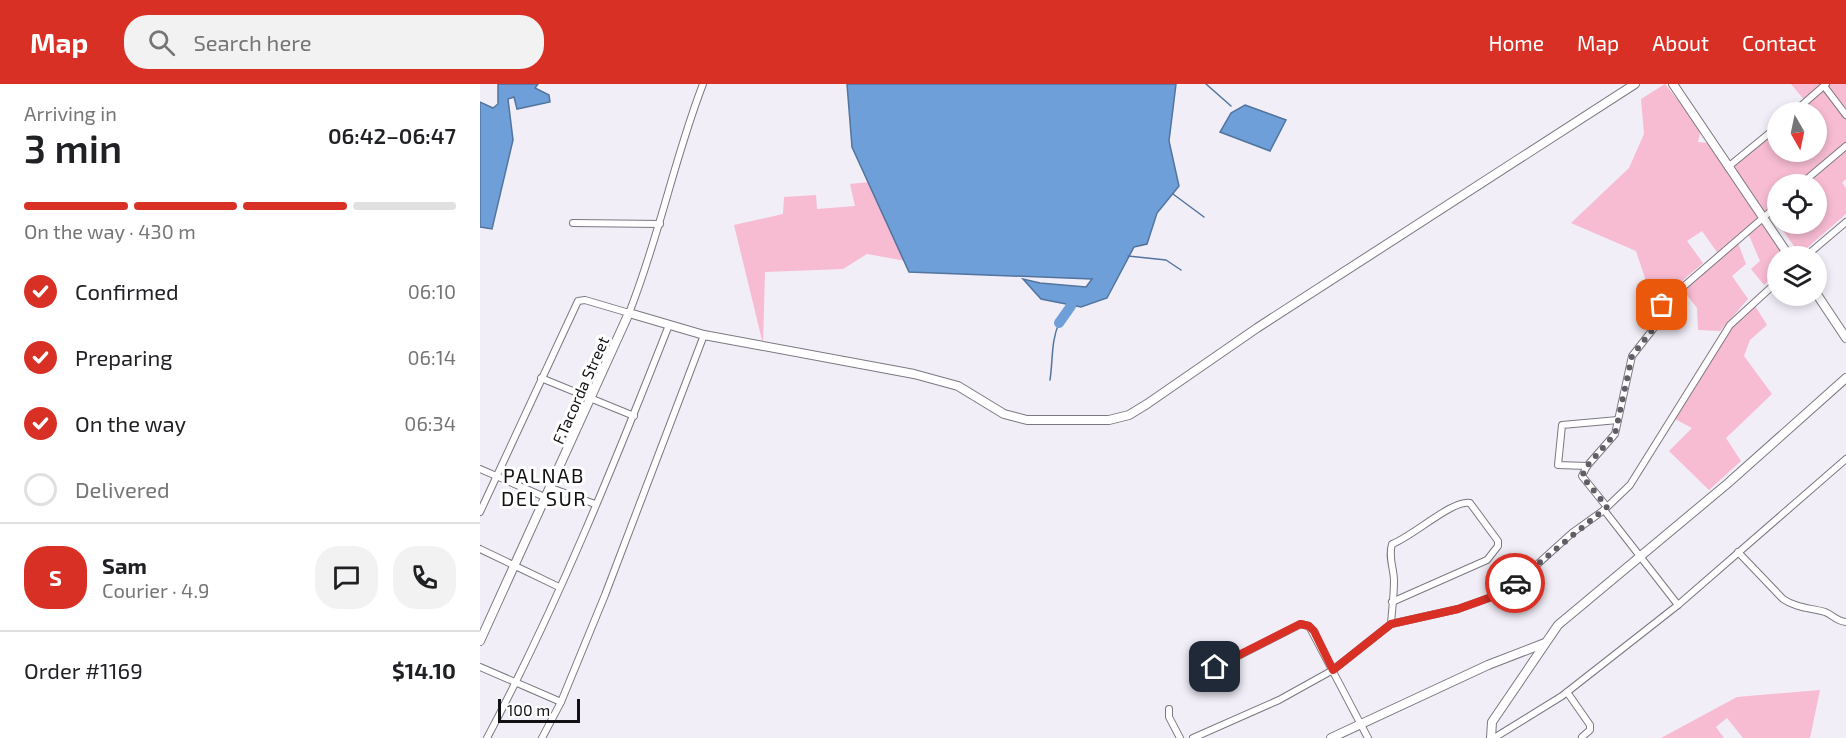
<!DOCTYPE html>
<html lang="en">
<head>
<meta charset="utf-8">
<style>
  body { margin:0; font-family:"Exo 2",sans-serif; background:#f2f2f2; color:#202124; height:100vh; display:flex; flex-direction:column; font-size:22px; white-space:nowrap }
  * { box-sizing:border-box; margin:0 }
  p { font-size:20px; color:#757577 }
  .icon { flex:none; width:33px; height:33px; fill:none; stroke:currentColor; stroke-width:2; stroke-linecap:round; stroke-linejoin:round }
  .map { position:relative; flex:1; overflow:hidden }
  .drawer { display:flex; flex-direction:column; background:#fff; width:480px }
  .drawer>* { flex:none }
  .needle { width:39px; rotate:171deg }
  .tools { position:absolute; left:1287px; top:18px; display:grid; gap:12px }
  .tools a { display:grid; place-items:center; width:60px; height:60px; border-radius:50%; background:#fff; box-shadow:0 3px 9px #0003; font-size:30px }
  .scale { position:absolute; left:18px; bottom:15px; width:82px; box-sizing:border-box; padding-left:6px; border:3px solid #121114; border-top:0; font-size:16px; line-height:21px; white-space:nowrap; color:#121114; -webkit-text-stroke:4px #fff; paint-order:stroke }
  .pin { position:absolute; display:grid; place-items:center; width:51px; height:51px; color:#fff; margin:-26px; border-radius:12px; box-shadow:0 3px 9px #0006 }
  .courier { position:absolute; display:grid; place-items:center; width:60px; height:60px; margin:-30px; border:4px solid #d93025; border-radius:50%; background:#fff; color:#222; box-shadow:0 2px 8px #0007 }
  .summary em { font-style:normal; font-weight:600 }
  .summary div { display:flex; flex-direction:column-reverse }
  .summary { display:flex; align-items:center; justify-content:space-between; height:102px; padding:0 24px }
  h1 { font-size:39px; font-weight:600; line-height:45px }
  .bar { display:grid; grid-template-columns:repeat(4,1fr); gap:9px 6px; align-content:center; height:72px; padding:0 24px }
  .bar i { height:8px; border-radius:4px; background:#e0e0e0 }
  .bar .active { background:#d93025 }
  .bar p { grid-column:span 4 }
  .line { display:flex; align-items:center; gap:15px; padding:0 24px; border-top:2px solid #e0e0e0 }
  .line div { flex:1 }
  .round { display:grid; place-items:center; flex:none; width:63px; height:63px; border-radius:24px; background:#f2f2f2 }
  ol { padding:0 24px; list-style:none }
  li { display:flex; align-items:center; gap:18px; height:66px }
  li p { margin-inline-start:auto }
  li .icon { padding:6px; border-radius:50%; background:#d93025; color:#fff; stroke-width:4 }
  li:last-child { color:#757577 }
  li i { width:33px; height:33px; border:3px solid #e0e0e0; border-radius:50% }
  header { display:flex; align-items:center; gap:36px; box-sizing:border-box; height:84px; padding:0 30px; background:#d93025; color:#fff }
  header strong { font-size:28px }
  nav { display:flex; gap:33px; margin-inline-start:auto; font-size:21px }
  .search { width:420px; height:54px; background:#f2f2f2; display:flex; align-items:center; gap:15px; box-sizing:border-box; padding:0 21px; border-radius:24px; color:#757577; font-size:22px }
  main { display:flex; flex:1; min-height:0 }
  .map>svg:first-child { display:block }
  .green { fill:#f7bbd2 }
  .water { fill:#6e9fd9; stroke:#52749e; stroke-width:1.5 }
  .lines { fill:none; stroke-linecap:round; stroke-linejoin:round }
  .stream { stroke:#52749e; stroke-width:1.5 }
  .river { stroke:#6e9fd9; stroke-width:10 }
  .minor-casing { stroke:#7b7880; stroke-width:8 }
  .tertiary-casing { stroke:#7b7880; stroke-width:10 }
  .minor { stroke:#fff; stroke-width:6 }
  .tertiary { stroke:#fff; stroke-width:8 }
  .done { stroke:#605e64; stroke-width:6; stroke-dasharray:0 10.8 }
  .route { stroke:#d93025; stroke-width:8 }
  .labels { text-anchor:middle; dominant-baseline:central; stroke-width:6; stroke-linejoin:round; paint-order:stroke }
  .street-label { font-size:16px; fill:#121114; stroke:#fff }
  .quarter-label { font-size:20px; letter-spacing:1.5px; fill:#121114; stroke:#fff }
</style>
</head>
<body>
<header>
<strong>Map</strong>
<div class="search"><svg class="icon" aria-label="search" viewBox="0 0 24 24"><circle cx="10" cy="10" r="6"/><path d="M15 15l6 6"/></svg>Search here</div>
<nav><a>Home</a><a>Map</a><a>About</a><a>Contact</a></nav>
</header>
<main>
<section class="drawer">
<div class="summary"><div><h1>3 min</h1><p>Arriving in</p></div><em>06:42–06:47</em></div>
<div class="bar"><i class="active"></i><i class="active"></i><i class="active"></i><i></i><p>On the way · 430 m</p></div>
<ol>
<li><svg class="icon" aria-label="check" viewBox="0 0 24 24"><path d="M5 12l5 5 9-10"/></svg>Confirmed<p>06:10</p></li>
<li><svg class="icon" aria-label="check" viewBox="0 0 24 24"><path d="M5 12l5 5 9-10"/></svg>Preparing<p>06:14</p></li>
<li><svg class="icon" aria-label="check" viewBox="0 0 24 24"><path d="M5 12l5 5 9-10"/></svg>On the way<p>06:34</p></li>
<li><i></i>Delivered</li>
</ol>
<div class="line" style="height:108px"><b class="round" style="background:#d93025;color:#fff">S</b><div><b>Sam</b><p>Courier · 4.9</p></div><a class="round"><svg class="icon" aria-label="chat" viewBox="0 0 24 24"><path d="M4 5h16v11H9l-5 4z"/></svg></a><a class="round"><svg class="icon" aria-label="phone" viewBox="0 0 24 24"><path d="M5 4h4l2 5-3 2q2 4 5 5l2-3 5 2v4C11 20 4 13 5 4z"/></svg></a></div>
<div class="line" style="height:78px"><div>Order #1169</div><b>$14.10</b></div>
</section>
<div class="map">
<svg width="1366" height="654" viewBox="0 0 1366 654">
  <rect width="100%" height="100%" fill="#f2eef8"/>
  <g class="green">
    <polygon points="1185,0 1221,45 1218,58 1229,59 1280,132 1237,168 1222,147 1207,157 1223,179 1174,221 1156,167 1091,139 1149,84 1164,50 1161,15"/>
    <polygon points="1311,0 1366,0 1366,95 1362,99 1366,104 1366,130 1320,170 1298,140 1336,140 1336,100 1298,100 1298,139 1289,128 1284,133 1313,172 1298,172 1297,190 1284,201 1271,185 1280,177 1268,149 1284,132 1250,83 1297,43 1298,68 1336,68 1336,28 1314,28 1326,18"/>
    <polygon points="389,98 426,177 387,170 363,185 285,188 283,260 254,141 303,130 304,113 336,111 337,125 375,122 370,100"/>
    <polygon points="1258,159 1266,180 1252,192 1268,215 1240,247 1218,246 1217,224 1203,206"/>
    <polygon points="1272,217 1287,241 1270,256 1264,272 1292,310 1246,354 1261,377 1229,406 1189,367 1212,344 1193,334 1250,241"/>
    <polygon points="1340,606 1330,654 1263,654 1247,634 1236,643 1244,654 1181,654 1257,613"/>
  </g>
  <g class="water">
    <polygon points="18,0 58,0 55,4 69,11 70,18 37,25 34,13 28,15 33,56 12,145 0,143 0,18 13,24 18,20"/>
    <polygon points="367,0 696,0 689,57 699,102 677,129 667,160 654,163 627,214 601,223 561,215 543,195 560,199 606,203 612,195 429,188 372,63"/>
    <polygon points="765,21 806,36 790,67 740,48 751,29"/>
  </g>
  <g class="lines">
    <g class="stream">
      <polyline points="726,0 751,22"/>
      <polyline points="693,110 724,133"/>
      <polyline points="648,172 686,176 701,186"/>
      <path d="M570,296c3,-20 1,-39 9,-57"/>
    </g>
    <polyline class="river" points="579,239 591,222 591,216 599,212"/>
    <defs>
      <g id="minor">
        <polyline points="1344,2 1366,31"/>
        <polyline points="1314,28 1346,0"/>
        <polyline points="1248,83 1298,42"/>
        <polyline points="1321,100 1366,62"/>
        <polyline points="93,139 180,140"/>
        <polyline points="1326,172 1366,138"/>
        <polyline points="61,294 154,332"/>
        <polyline points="1107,382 1078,381 1082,341 1138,336"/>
        <polyline points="0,385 67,414"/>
        <polyline points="71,404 115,420"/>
        <polyline points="1127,423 1102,392 1107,382 1135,350 1152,272 1177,240 1177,230 1182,221 1298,121"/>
        <polyline points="1124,426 1198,521"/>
        <path d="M0,428l98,-211 7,-1 44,13c30,-75 45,-154 74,-229"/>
        <polyline points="0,465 79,503"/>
        <path d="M1258,468l45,47c13,9 28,9 42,13 8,3 11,9 21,10"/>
        <path d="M911,540c1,-14 3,-29 3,-43 0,-13 -6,-23 -2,-37 20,-7 61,-45 78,-41l28,38v5l-11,14 -95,42"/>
        <polyline points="0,583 81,618"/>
        <polyline points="719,592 821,540 829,542 888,654"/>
        <polyline points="1087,608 1110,641 1110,646 1102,653"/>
        <polyline points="689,625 689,633 700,654"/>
        <path d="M7,654c70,-132 127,-273 182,-413"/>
        <polyline points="62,654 81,618 125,511 224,251"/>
        <polyline points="713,654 799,616 853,586 911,540 978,525 1020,510 1041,495 1092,449 1124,426 1150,401 1250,241 1298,197"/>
        <polyline points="1014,654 1082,612 1198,521 1366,375"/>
      </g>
      <g id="tertiary">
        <polyline points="1193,0 1309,172"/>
        <polyline points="1336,209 1366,254"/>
        <polyline points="0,557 149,229 224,251 434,290 478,302 524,330 547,336 629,336 649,331 667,320 777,244 1155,0"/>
        <polyline points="851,654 1008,581 1065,559"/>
        <polyline points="1011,654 1012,638 1078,541 1247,400 1366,294"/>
      </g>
    </defs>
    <use href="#minor" class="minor-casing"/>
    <use href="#tertiary" class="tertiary-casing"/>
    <use href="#minor" class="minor"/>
    <use href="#tertiary" class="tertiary"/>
  </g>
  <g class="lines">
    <polyline class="done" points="1035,499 1127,423 1102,392 1107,382 1135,350 1152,272 1177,240 1177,230 1182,221"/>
    <polyline class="route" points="735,583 820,540 829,542 834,547 853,586 911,540 978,525 1020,510 1035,499"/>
  </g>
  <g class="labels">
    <g class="street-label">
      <text transform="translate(100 306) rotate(-66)">F.Tacorda Street</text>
    </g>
    <g class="quarter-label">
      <text x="64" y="391">PALNAB<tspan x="64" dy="23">DEL SUR</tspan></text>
    </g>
  </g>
</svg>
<div class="tools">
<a><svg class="needle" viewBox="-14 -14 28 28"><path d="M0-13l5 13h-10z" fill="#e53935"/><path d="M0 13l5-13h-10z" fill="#757577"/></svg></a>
<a><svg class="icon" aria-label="locate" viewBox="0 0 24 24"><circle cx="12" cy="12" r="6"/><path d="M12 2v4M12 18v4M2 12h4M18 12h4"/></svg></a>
<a><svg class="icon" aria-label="layers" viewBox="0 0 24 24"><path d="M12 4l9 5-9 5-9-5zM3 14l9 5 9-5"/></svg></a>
</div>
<div class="scale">100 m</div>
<div class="pin" style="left:1182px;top:221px;background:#ea580c"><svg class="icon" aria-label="bag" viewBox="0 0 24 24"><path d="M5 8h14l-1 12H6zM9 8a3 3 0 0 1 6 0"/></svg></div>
<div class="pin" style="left:735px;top:583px;background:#1f2937"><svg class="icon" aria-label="home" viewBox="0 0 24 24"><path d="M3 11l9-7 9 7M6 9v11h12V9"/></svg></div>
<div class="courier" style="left:1035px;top:499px"><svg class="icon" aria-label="car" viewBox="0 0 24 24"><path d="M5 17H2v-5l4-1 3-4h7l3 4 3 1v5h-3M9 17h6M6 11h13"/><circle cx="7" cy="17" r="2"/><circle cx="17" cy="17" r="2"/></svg></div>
</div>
</main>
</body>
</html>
